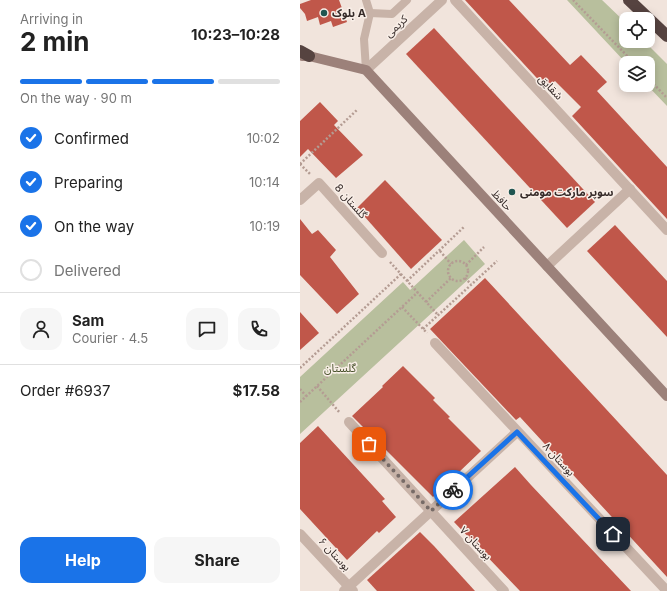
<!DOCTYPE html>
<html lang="en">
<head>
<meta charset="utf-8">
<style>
  body { margin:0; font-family:Inter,"Noto Sans Arabic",sans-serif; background:#f6f6f6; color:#222; height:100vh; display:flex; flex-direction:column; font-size:15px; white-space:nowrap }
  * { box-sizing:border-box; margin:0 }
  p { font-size:13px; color:#767676 }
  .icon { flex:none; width:22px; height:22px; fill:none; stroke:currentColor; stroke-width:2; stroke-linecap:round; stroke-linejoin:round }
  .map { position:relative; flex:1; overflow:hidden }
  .sheet { display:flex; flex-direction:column; background:#fff; width:300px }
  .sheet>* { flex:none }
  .controls { position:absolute; left:319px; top:12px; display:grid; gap:8px }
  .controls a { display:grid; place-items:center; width:36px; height:36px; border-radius:8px; background:#fff; box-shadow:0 2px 10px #0003; font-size:20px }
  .pin { position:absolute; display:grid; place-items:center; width:34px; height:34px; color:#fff; margin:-17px; border-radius:8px; box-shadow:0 2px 6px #0006 }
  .courier { position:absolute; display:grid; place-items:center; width:40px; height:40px; margin:-20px; border:3px solid #1a73e8; border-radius:50%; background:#fff; color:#222; box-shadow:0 1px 5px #0007 }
  .summary em { font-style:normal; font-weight:700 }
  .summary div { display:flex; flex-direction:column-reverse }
  .summary { display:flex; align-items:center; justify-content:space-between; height:68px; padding:0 20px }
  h1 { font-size:26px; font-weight:700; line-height:30px }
  .bar { display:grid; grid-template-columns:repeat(4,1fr); gap:6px 4px; align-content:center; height:48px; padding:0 20px }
  .bar i { height:5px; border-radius:3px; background:#e0e0e0 }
  .bar .current { background:#1a73e8 }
  .bar p { grid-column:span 4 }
  .line { display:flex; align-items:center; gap:10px; padding:0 20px; border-top:1px solid #e0e0e0 }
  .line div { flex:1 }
  .round { display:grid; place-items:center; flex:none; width:42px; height:42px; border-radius:12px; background:#f6f6f6 }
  ol { padding:0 20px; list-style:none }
  li { display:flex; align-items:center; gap:12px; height:44px }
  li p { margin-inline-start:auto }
  li .icon { padding:4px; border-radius:50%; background:#1a73e8; color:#fff; stroke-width:4 }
  li:last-child { color:#767676 }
  li i { width:22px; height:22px; border:2px solid #e0e0e0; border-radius:50% }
  .primary-button { display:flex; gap:8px; margin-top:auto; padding:8px 20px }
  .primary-button a { flex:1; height:46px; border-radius:12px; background:#1a73e8; color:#fff; font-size:16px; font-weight:700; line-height:46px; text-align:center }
  .primary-button a+a { background:#f6f6f6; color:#222 }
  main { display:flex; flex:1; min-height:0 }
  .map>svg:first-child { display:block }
  .green { fill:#b8bf9d }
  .building { fill:#c0574a }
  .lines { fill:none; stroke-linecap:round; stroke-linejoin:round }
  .path { stroke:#b49c93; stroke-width:2.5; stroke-dasharray:2 2; stroke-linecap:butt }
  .lane { stroke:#c8b3a8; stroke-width:8 }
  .street { stroke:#c8b3a8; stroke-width:10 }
  .secondary { stroke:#9c817a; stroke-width:10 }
  .highway { stroke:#564340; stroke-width:12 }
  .done { stroke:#776b67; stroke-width:4; stroke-dasharray:0 7.2 }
  .route { stroke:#1a73e8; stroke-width:5 }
  .poi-dot { fill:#205551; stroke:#f9efe8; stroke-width:1.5 }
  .labels { text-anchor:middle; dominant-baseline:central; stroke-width:3; stroke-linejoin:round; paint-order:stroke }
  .poi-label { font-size:11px; font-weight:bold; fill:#352a28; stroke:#f9efe8; text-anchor:start }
  .street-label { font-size:11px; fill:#352a28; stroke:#f9efe8 }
  .park-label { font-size:11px; fill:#4a532d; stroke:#f9efe8 }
</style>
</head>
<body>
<main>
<section class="sheet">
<div class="summary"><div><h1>2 min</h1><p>Arriving in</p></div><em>10:23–10:28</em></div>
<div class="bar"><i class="current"></i><i class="current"></i><i class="current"></i><i></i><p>On the way · 90 m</p></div>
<ol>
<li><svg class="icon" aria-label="check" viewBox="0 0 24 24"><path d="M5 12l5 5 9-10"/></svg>Confirmed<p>10:02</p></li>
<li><svg class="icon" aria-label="check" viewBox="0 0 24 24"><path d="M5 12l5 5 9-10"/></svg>Preparing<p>10:14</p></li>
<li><svg class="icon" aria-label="check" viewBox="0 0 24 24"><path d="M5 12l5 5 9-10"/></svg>On the way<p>10:19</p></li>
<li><i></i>Delivered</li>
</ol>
<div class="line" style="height:72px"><a class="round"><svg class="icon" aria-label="person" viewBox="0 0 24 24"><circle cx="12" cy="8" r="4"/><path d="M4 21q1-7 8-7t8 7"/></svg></a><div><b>Sam</b><p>Courier · 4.5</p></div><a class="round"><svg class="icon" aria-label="chat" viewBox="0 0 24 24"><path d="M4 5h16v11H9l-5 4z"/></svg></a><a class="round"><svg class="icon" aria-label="phone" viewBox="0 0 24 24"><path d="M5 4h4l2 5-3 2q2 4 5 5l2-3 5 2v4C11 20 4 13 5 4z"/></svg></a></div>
<div class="line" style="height:52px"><div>Order #6937</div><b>$17.58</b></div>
<div class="primary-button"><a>Help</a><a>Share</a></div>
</section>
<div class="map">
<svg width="367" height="591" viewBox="0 0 367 591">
  <rect width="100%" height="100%" fill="#f1e4dc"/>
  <g class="green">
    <polygon points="267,0 302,0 326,23 326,41 344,41 367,64 367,106 347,85 348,85 348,63 326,63"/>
    <polygon points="164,240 185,264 0,434 0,377 103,282 110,290"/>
  </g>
  <g class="building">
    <polygon points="11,0 39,0 47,22 33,27 31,21 20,25 18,17 7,21 5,14 0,8 0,4"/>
    <polygon points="165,0 209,0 270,65 281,55 307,82 297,91 367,167 367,219 272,116 281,107 255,81 246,88"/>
    <polygon points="134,28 295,202 267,228 106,54"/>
    <polygon points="20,102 38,121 34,125 63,155 36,178 8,149 0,157 0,121"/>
    <polygon points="85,180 142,240 111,269 57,208"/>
    <polygon points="0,219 12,234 18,230 36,250 30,257 59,294 37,314 0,275"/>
    <polygon points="315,225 367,281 367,337 287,251"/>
    <polygon points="185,278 367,475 367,577 220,417 216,420 130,329"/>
    <polygon points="0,312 19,333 0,350"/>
    <polygon points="103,366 135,398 133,400 150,417 148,418 181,451 133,497 52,416 83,387 82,386"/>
    <polygon points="18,426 85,499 82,501 96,517 79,533 77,531 47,560 0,509 0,443"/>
    <polygon points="215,467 231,485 331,591 220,591 154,522"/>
    <polygon points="120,532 134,546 175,591 77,591 67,580"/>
  </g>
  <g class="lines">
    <g class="path">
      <polyline points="273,0 334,63"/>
      <polyline points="348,78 367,98"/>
      <polyline points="0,164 58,109"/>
      <polyline points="0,164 10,174"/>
      <polyline points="140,251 151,264"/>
      <circle cx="158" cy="271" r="10"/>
      <polyline points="90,262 138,315"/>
      <polyline points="166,265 184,247"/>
      <polyline points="165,278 171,284"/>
      <polyline points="107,281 165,226"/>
      <polyline points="126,302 151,278"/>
      <polyline points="102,307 127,333"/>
      <polyline points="123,329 197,261"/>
      <polyline points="0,368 101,274"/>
      <polyline points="17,386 40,413"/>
      <polyline points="0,389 6,396"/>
      <polyline points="0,402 118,292"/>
    </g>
    <g class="lane">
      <polyline points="66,0 70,13 64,39 66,70"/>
      <polyline points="70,13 92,14 107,0"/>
    </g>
    <g class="street">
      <polyline points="155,0 367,230"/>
      <polyline points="66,70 142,0"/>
      <polyline points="0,200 19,183 82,253"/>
      <polyline points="247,266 330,189"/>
      <polyline points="135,343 367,591"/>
      <polyline points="49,422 204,591"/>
      <polyline points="0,534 53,591"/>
      <polyline points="44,591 217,432"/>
    </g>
    <polyline class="secondary" points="2,56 9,56 66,70 367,396"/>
    <g class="highway">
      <polyline points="329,0 367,36"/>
      <polyline points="0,51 9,56"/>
    </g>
  </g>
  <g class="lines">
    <polyline class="done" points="69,444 131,511 153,490"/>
    <polyline class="route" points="153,490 217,432 313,534"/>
  </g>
  <g class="poi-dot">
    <circle cx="24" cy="13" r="4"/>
    <circle cx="212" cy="192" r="4"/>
  </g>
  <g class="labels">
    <g class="poi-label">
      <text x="32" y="13">بلوک A</text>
      <text x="220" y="192">سوپر مارکت مومنی</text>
    </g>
    <g class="street-label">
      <text transform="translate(96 26) rotate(-43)">کریمی</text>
      <text transform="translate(251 87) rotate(47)">شقایق</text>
      <text transform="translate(202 200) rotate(47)">حافظ</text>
      <text transform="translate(51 201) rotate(48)">گلستان 8</text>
      <text transform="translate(259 459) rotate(47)">بوستان ۸</text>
      <text transform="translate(176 543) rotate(47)">بوستان ۷</text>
      <text transform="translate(35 554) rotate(47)">بوستان ۶</text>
    </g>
    <g class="park-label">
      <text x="40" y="368">گلستان</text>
    </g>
  </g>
</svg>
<div class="controls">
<a><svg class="icon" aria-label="locate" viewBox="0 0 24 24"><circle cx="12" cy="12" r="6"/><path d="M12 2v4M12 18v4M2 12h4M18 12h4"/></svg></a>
<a><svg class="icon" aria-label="layers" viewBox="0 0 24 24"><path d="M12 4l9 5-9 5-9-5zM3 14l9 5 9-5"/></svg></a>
</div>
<div class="pin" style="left:69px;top:444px;background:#ea580c"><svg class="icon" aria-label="bag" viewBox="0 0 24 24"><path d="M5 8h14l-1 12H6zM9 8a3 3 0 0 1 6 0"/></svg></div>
<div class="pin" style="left:313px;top:534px;background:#1f2937"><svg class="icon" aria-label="home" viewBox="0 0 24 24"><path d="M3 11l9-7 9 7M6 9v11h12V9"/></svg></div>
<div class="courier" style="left:153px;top:490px"><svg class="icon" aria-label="bike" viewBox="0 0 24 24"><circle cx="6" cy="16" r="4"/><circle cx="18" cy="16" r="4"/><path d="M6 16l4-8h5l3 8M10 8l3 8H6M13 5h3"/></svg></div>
</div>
</main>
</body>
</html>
